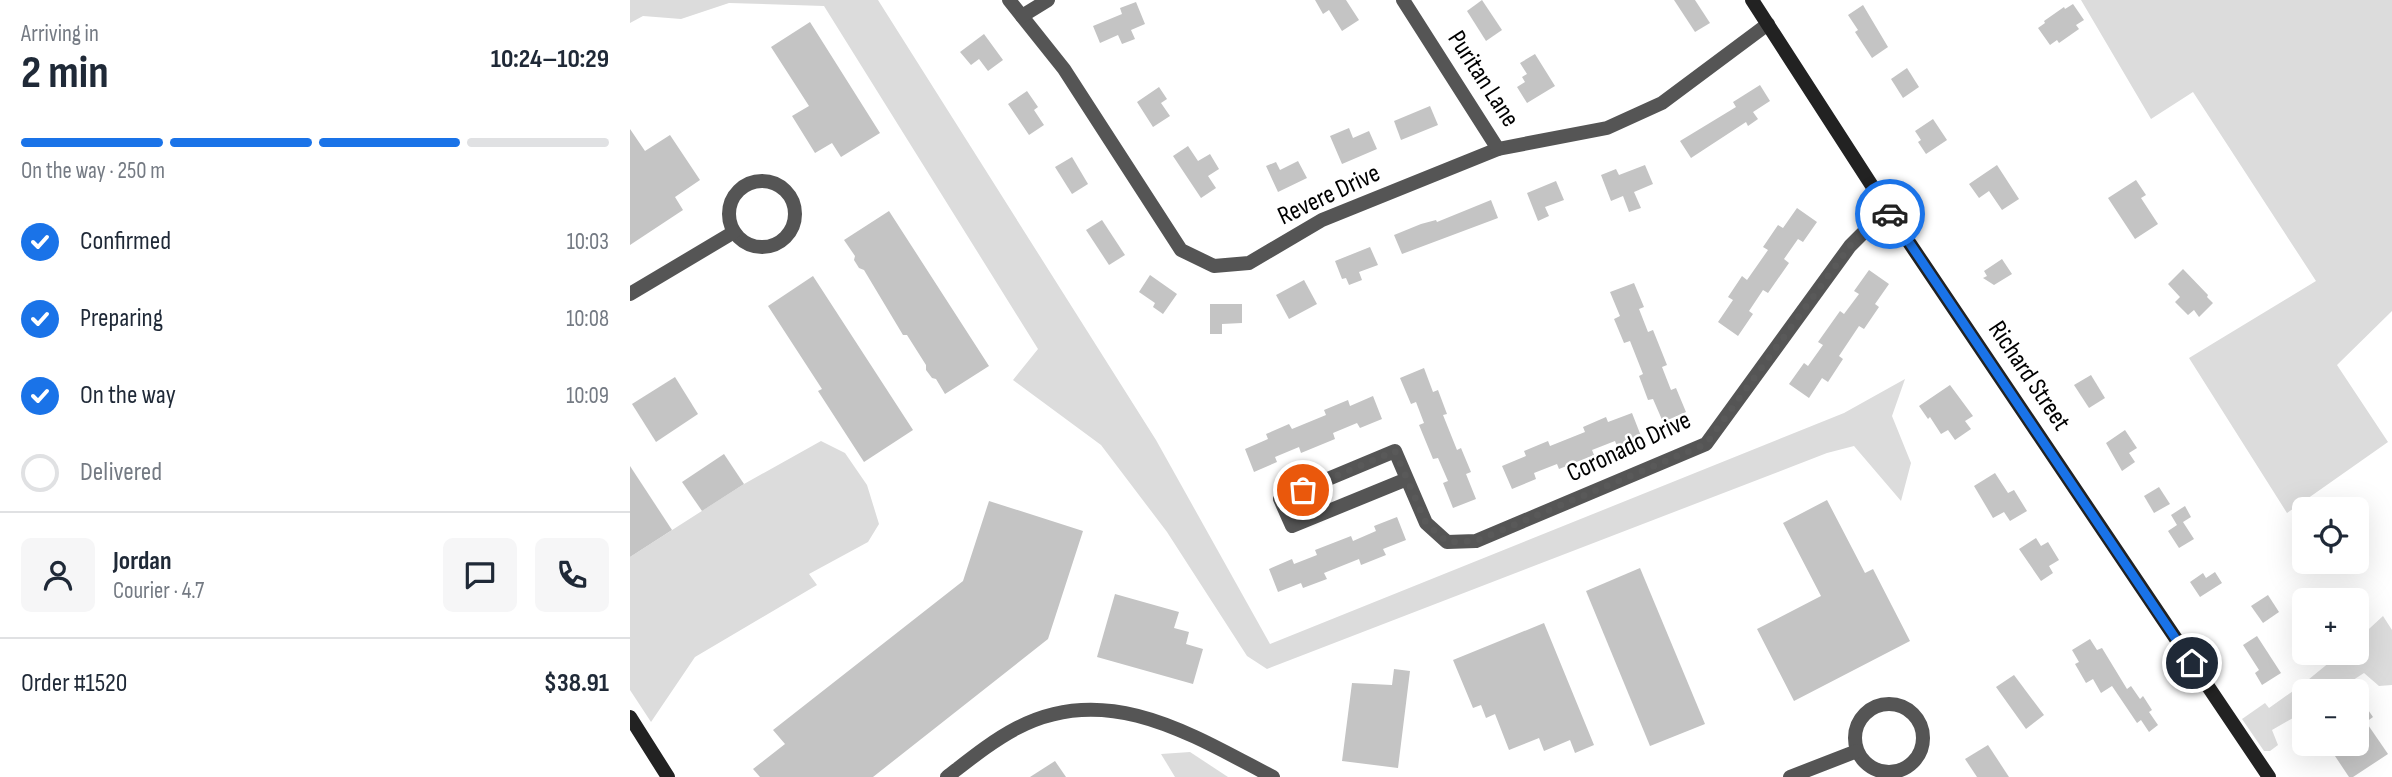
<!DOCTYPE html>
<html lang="en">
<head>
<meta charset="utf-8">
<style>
  body { margin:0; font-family:"Sofia Sans Condensed",sans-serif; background:#f6f6f7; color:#1f2937; height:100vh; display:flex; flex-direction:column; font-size:26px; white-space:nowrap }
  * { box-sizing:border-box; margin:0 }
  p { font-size:23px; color:#747a83 }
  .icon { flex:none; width:38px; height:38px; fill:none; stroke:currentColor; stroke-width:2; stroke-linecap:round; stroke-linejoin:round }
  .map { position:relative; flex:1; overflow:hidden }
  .details { display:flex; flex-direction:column; background:#fff; width:630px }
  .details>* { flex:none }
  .fabs { position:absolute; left:1662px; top:497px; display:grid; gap:14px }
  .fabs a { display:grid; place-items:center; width:77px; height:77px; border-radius:10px; background:#fff; box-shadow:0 7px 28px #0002; font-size:35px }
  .pin { position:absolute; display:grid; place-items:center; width:60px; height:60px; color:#fff; margin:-30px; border:4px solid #fff; border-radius:50%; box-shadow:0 2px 7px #0007 }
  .courier { position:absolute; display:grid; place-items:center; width:70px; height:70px; margin:-35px; border:5px solid #1a73e8; border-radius:50%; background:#fff; color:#222; box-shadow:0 2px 9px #0007 }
  .head em { font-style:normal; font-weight:700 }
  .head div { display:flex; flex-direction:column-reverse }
  .head { display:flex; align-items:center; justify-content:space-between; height:119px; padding:0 21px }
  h1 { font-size:46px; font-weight:700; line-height:52px }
  .bar { display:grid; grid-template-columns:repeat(4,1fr); gap:10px 7px; align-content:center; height:84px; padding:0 21px }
  .bar i { height:9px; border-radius:5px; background:#e0e1e3 }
  .bar .on { background:#1a73e8 }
  .bar p { grid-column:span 4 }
  .line { display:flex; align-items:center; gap:18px; padding:0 21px; border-top:2px solid #e0e1e3 }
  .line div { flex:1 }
  .round { display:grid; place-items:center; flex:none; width:74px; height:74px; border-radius:10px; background:#f6f6f7 }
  ol { padding:0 21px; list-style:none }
  li { display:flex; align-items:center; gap:21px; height:77px }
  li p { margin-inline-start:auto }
  li .icon { padding:7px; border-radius:50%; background:#1a73e8; color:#fff; stroke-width:4 }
  li:last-child { color:#747a83 }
  li i { width:38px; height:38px; border:4px solid #e0e1e3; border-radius:50% }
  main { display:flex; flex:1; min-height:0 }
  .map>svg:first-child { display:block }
  .green { fill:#dcdcdc }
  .building { fill:#c4c4c4 }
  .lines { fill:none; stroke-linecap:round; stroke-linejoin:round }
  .street { stroke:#555; stroke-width:14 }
  .secondary { stroke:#222; stroke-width:14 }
  .done { stroke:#595959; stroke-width:7; stroke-dasharray:0 12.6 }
  .route { stroke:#1a73e8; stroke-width:9 }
  .labels { text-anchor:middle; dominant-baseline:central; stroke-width:5; stroke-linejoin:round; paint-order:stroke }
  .street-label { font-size:26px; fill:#000; stroke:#fff }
</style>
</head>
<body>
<main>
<section class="details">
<div class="head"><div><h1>2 min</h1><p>Arriving in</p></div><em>10:24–10:29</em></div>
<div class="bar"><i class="on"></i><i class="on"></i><i class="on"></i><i></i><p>On the way · 250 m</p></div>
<ol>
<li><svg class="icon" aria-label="check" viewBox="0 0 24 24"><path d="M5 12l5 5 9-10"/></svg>Confirmed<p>10:03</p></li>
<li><svg class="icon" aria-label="check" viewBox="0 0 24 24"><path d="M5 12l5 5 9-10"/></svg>Preparing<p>10:08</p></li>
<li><svg class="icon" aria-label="check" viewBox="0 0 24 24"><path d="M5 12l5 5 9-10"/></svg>On the way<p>10:09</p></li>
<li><i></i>Delivered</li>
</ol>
<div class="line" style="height:126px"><a class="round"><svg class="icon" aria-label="person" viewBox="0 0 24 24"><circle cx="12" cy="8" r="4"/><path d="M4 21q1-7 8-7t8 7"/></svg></a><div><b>Jordan</b><p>Courier · 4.7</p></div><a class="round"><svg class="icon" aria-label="chat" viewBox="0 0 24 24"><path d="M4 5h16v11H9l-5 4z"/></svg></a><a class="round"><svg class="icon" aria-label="phone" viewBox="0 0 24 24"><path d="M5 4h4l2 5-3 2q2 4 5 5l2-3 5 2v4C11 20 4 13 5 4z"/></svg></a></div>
<div class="line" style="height:91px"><div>Order #1520</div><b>$38.91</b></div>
</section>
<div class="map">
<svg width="1762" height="777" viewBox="0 0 1762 777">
  <rect width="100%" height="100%" fill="#fff"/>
  <g class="green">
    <polygon points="0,0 248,0 526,440 640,644 1214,413 1275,379 1262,416 1281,463 1271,501 1224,446 1197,453 637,669 617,656 537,532 471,445 383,380 408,349 194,6 99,3 51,19 13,16 0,23"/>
    <polygon points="1451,0 1762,0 1762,311 1707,365 1758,442 1657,513 1559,358 1686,281 1563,92 1521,119"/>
    <polygon points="191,441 215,453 237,485 249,524 238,542 179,574 187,585 65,657 21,722 0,690 0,557 114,484"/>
    <polygon points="1753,616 1762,630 1762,685 1749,686 1734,673 1706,691 1675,691 1675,711 1642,730 1648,745 1640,751 1634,751 1612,719 1635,703 1639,708 1673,684 1711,653 1727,653 1727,640"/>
    <polygon points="560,752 598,777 545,777 531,754"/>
  </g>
  <g class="building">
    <polygon points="685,0 716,0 729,20 712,31 699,10 693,14"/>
    <polygon points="852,0 872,30 856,41 837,11"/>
    <polygon points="1044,0 1065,0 1080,23 1065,32"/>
    <polygon points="506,2 515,24 501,30 505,39 492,44 488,35 470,43 463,26 492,14 490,8"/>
    <polygon points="1443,4 1454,20 1446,25 1449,29 1429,43 1427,40 1420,45 1408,28 1415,23 1414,21 1434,7 1435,9"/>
    <polygon points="1233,5 1258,47 1242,58 1225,32 1228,30 1218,15"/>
    <polygon points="180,22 250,133 211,157 202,143 185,153 162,116 179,106 141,47"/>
    <polygon points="354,34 373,60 358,71 349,59 341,65 330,52"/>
    <polygon points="905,54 925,86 897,103 887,87 895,82 892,77 897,74 890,63"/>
    <polygon points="1277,68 1289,87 1273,98 1261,79"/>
    <polygon points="1130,85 1140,101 1123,112 1128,119 1118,126 1116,122 1061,158 1050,141 1106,107 1103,102"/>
    <polygon points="529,87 537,99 531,103 540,116 523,127 507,102"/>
    <polygon points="397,91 408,107 404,110 414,125 399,135 378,104"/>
    <polygon points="800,106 808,125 771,140 764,121"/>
    <polygon points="1303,119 1317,140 1296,154 1288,142 1291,140 1285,131"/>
    <polygon points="719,128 723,138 739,131 747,149 712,164 700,136"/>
    <polygon points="0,129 15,151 40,135 70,180 45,197 53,210 0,245"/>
    <polygon points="558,146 568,161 580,154 589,169 578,176 586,188 571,198 543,156"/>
    <polygon points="442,157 458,184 442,194 425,167"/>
    <polygon points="668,161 677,178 648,192 636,166 646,162 650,170"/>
    <polygon points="1015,165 1023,184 1004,192 1011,208 999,212 993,196 981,201 971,175 986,169 989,175"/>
    <polygon points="1367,165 1389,199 1372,210 1359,191 1349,198 1339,184"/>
    <polygon points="1506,180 1516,195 1511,198 1528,224 1505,239 1478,198"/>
    <polygon points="926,181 934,200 915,207 919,216 908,221 897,193"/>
    <polygon points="861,200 868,218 772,254 764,235 791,224 806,220 807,222"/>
    <polygon points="1167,208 1187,222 1173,242 1168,239 1154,259 1159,263 1138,293 1133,290 1119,311 1123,314 1108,336 1088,322 1103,300 1098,297 1112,276 1117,280 1138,250 1133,247 1148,225 1153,228"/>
    <polygon points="259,211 359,366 315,394 306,379 302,378 296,370 296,365 277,335 273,335 234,270 229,268 224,260 225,256 214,240"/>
    <polygon points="472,220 495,255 479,265 456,230"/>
    <polygon points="740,247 748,265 729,272 732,280 719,285 716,278 712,279 705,261"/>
    <polygon points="1372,259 1382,274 1364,285 1353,278 1357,276 1354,271"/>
    <polygon points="1553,269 1578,295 1577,297 1583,303 1569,317 1564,310 1558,315 1545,302 1550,297 1538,284"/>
    <polygon points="1239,270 1259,284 1245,304 1249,307 1234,329 1229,326 1209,356 1213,359 1198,382 1192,378 1179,398 1159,384 1174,363 1178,366 1193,345 1188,342 1210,311 1214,314 1229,294 1224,291"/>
    <polygon points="520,275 547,294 533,314 523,307 525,303 509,292"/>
    <polygon points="183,276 283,430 234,462 188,391 192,389 138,306"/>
    <polygon points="674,280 687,304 659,319 646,295"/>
    <polygon points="1004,283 1014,307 1009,309 1018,332 1023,330 1037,365 1032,367 1041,390 1046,388 1056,412 1033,422 1023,399 1018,400 1009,376 1013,374 1000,341 994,343 984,319 990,316 980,292"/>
    <polygon points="580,304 612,304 612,323 592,324 592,334 580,334"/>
    <polygon points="794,368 803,392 808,390 817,414 813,415 827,450 831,448 841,472 836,474 846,499 823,508 813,483 818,481 808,458 803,459 789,425 794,423 786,402 781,404 770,378"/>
    <polygon points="1461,375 1475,398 1459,408 1444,385"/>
    <polygon points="45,377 68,414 26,442 2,404"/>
    <polygon points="1320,385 1343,416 1335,421 1341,429 1325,440 1318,430 1311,434 1300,417 1298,419 1289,406"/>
    <polygon points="743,396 752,419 730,428 727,423 703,433 705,439 671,453 669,447 645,457 647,462 624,472 615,449 638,439 636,434 659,424 662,429 696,415 694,410 718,400 720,406"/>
    <polygon points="1002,413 1011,436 987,446 985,441 962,450 964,455 929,469 927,464 904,473 906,479 882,489 872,466 896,456 894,451 918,441 920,446 955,432 953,427 976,417 978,422"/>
    <polygon points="1495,430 1507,448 1499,453 1505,462 1492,471 1476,443"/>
    <polygon points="94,454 114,484 72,511 52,482"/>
    <polygon points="0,466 42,530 0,557"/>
    <polygon points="1365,473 1378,493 1384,490 1397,511 1380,521 1374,512 1363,518 1344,486"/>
    <polygon points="1529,487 1540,504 1524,513 1514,496"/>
    <polygon points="1197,500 1235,573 1243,569 1280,641 1164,701 1127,629 1191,596 1153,523"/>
    <polygon points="359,501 453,531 418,639 243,777 130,777 123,769 155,744 143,730 333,581"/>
    <polygon points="1555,506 1561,517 1553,522 1564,539 1549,548 1538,531 1547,525 1541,515"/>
    <polygon points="767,517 776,540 753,549 756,555 731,565 729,559 694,573 697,579 673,588 671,583 648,592 639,569 662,559 664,564 687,555 685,550 721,536 723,541 746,531 744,526"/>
    <polygon points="1406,538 1411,546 1418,542 1429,560 1419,566 1423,573 1411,581 1389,549"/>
    <polygon points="1010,568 1075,724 1020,746 956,591"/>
    <polygon points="1585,572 1592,583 1570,597 1560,582 1573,573 1576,578"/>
    <polygon points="485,594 549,612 544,628 559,632 556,644 573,649 563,684 467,657"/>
    <polygon points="1638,595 1649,612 1633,623 1621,606"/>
    <polygon points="914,623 964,745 945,753 940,740 914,751 909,738 879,750 865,714 856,718 851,705 843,708 823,660"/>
    <polygon points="1627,636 1651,673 1632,685 1625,673 1629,670 1613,645"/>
    <polygon points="1460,639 1467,650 1472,648 1497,689 1501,686 1510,699 1513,696 1522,710 1519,712 1528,725 1519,732 1511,720 1507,723 1482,686 1471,693 1463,679 1456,683 1445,664 1449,662 1442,650"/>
    <polygon points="764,669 780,671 768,768 712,761 722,683 762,685"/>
    <polygon points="1384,675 1414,715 1396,729 1366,687"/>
    <polygon points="1727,694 1743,717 1736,722 1758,754 1723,777 1719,777 1697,744 1727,744"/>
    <polygon points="1358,745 1379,777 1347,777 1335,759"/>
    <polygon points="425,761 436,777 400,777"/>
  </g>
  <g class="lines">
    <g class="street">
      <polyline points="379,0 434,69 551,250 584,266 619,263 692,220 868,149 977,128 1032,103 1138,24"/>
      <polyline points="773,0 868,149"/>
      <polyline points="392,16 418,0"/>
      <circle cx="132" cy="214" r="33"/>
      <polyline points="0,294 104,232"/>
      <polyline points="777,479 662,526 650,499 765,451 796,523 817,542 846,541 1076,444 1220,246 1257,209"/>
      <circle cx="1259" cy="738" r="34"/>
      <path d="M317,777c22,-17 45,-36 70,-49 91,-48 177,8 256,49"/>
      <polyline points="1160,777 1227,751"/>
    </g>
    <g class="secondary">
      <polyline points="1122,0 1266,223 1639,777"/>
      <polyline points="0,717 38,777"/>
    </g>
  </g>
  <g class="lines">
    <polyline class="done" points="673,490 765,451 796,523 817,542 846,541 1076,444 1220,246 1257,209 1260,214"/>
    <polyline class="route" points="1260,214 1562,663"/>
  </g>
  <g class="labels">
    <g class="street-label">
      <text transform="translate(853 79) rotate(57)">Puritan Lane</text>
      <text transform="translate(699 195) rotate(-25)">Revere Drive</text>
      <text transform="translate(1399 376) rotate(56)">Richard Street</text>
      <text transform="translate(999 447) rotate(-25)">Coronado Drive</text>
    </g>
  </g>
</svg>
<div class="fabs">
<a><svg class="icon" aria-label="locate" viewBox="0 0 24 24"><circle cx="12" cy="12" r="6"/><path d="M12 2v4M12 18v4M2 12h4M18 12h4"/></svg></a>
<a>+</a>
<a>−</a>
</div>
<div class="pin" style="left:673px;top:490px;background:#ea580c"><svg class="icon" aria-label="bag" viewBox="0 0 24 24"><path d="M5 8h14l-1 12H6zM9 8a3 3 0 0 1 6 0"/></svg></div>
<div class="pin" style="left:1562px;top:663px;background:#1f2937"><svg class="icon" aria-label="home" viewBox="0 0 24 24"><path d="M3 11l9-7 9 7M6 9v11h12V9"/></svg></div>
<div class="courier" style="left:1260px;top:214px"><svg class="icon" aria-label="car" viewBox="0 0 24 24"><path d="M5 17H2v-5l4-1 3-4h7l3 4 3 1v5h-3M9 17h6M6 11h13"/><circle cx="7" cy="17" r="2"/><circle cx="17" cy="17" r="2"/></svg></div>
</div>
</main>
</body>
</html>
